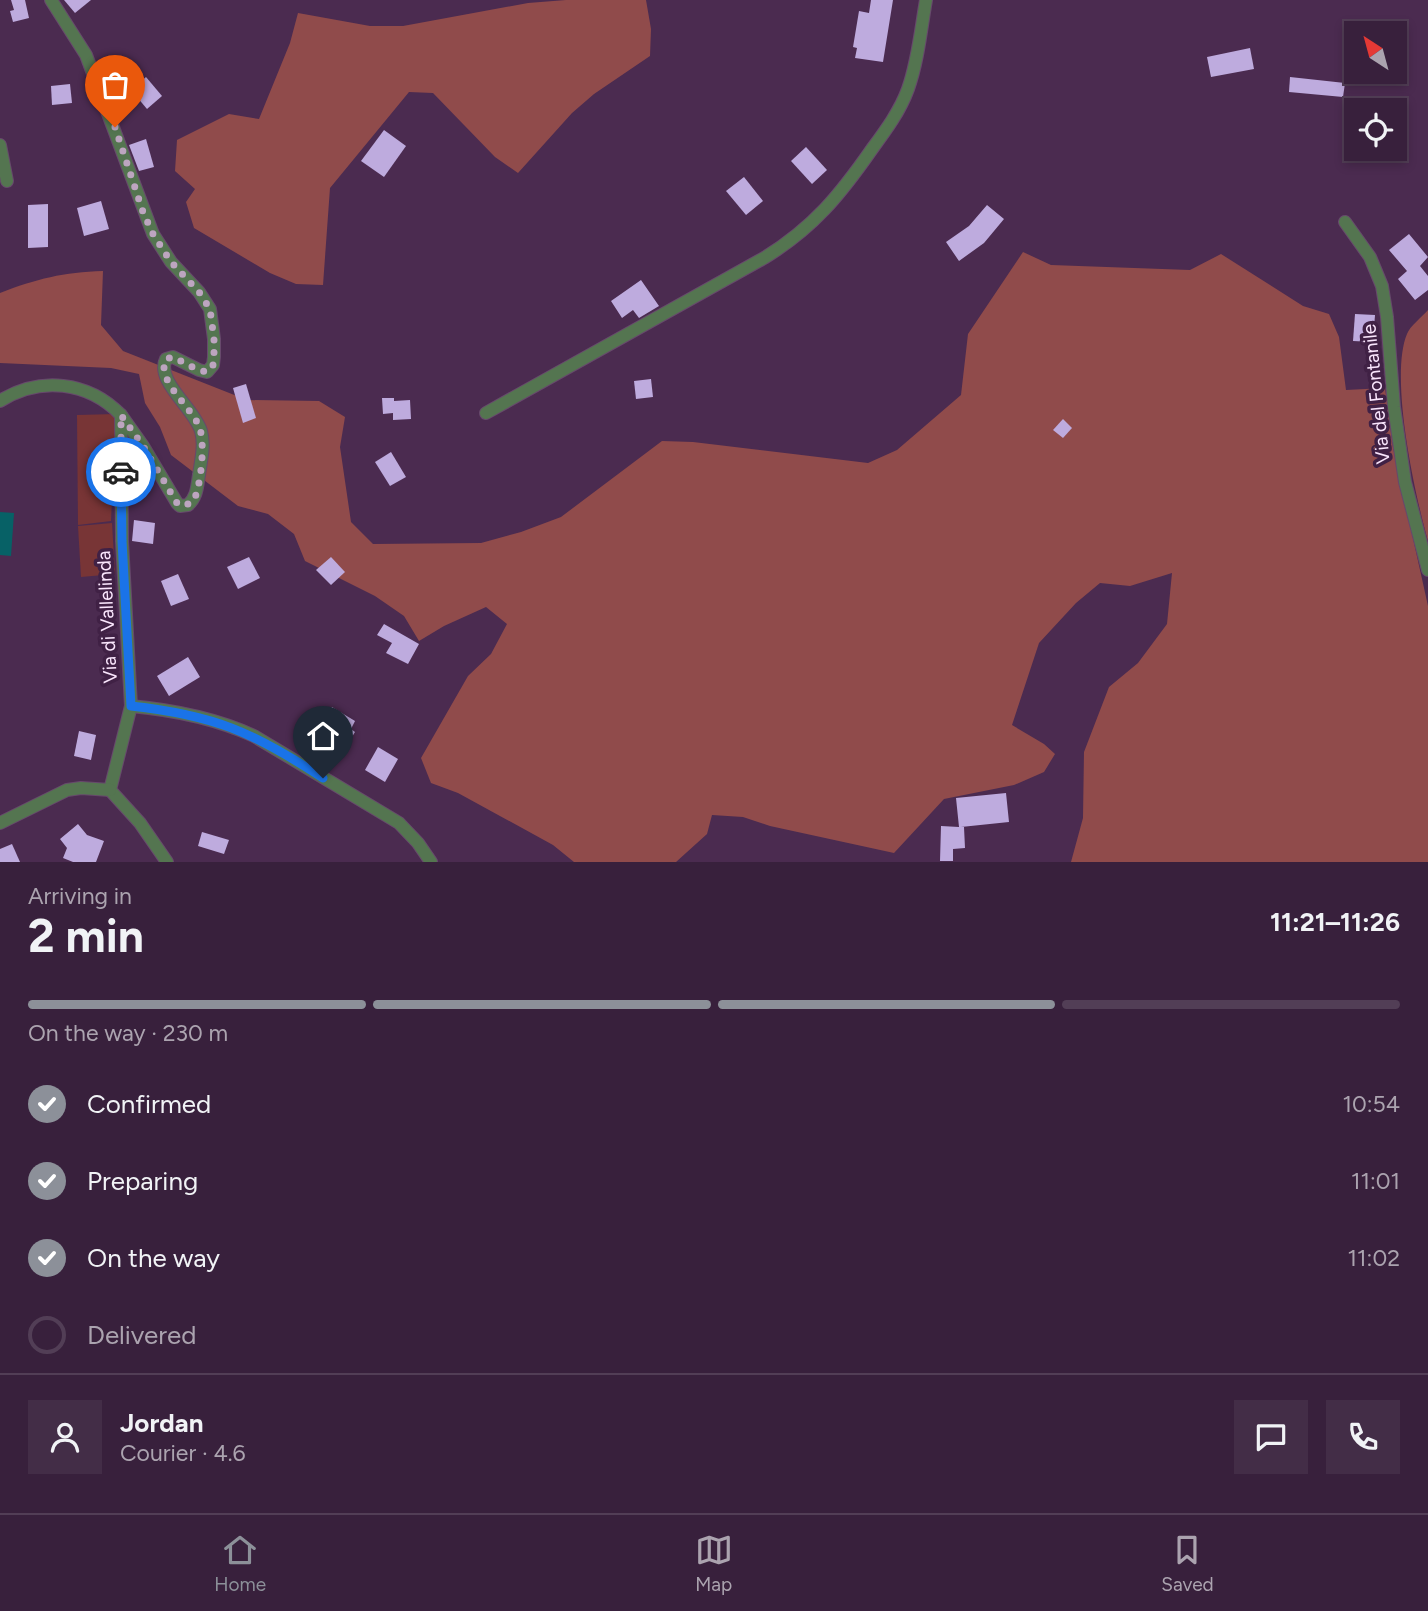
<!DOCTYPE html>
<html lang="en">
<head>
<meta charset="utf-8">
<style>
  body { margin:0; font-family:Figtree,sans-serif; background:#432d47; color:#f1f3f6; height:100vh; display:flex; flex-direction:column; font-size:26px; white-space:nowrap }
  * { box-sizing:border-box; margin:0 }
  p { font-size:23px; color:#aba3af }
  .icon { flex:none; width:38px; height:38px; fill:none; stroke:currentColor; stroke-width:2; stroke-linecap:round; stroke-linejoin:round }
  .map { position:relative; height:862px; overflow:hidden }
  .drawer { display:flex; flex-direction:column; background:#38203c; flex:1 }
  .drawer>* { flex:none }
  .needle { width:46px; rotate:324deg }
  .buttons { position:absolute; left:1344px; top:21px; display:grid; gap:14px }
  .buttons a { display:grid; place-items:center; width:63px; height:63px; border-radius:0px; background:#38203c; box-shadow:0 4px 10px #0003,0 0 0 2px #523e56; font-size:35px }
  .pin { position:absolute; display:grid; place-items:center; width:60px; height:60px; color:#fff; margin:-72px -30px; border-radius:50% 50% 50% 0; rotate:-45deg; box-shadow:0 0 7px #0007 }
  .pin .icon { rotate:45deg }
  .courier { position:absolute; display:grid; place-items:center; width:70px; height:70px; margin:-35px; border:5px solid #1a73e8; border-radius:50%; background:#fff; color:#222; box-shadow:0 2px 9px #0007 }
  .overview em { font-style:normal; font-weight:700 }
  .overview div { display:flex; flex-direction:column-reverse }
  .overview { display:flex; align-items:center; justify-content:space-between; height:119px; padding:0 28px }
  h1 { font-size:46px; font-weight:700; line-height:52px }
  .bar { display:grid; grid-template-columns:repeat(4,1fr); gap:10px 7px; align-content:center; height:84px; padding:0 28px }
  .bar i { height:9px; border-radius:5px; background:#523e56 }
  .bar .active { background:#8c9099 }
  .bar p { grid-column:span 4 }
  .line { display:flex; align-items:center; gap:18px; padding:0 28px; border-top:2px solid #523e56 }
  .line div { flex:1 }
  .round { display:grid; place-items:center; flex:none; width:74px; height:74px; border-radius:0px; background:#432d47 }
  ol { padding:0 28px; list-style:none }
  li { display:flex; align-items:center; gap:21px; height:77px }
  li p { margin-inline-start:auto }
  li .icon { padding:7px; border-radius:50%; background:#8c9099; color:#fff; stroke-width:4 }
  li:last-child { color:#aba3af }
  li i { width:38px; height:38px; border:4px solid #523e56; border-radius:50% }
  .tabs { display:flex; justify-content:space-around; align-items:center; height:98px; border-top:2px solid #523e56; background:#38203c; font-size:19px; color:#aba3af }
  .tabs a { display:grid; justify-items:center; gap:4px }
  .tabs .active { color:#8c9099 }
  .map>svg:first-child { display:block }
  .green { fill:#783536 }
  .forest { fill:#904b4b }
  .water { fill:#076166 }
  .building { fill:#beabde }
  .lines { fill:none; stroke-linecap:round; stroke-linejoin:round }
  .minor-casing { stroke:#67496c; stroke-width:14 }
  .minor { stroke:#547550; stroke-width:12 }
  .done { stroke:#bda5c0; stroke-width:7; stroke-dasharray:0 12.6 }
  .route { stroke:#1a73e8; stroke-width:9 }
  .labels { text-anchor:middle; dominant-baseline:central; stroke-width:7; stroke-linejoin:round; paint-order:stroke }
  .street-label { font-size:19px; fill:#fae6fd; stroke:#402145 }
</style>
</head>
<body>
<div class="map">
<svg width="1428" height="862" viewBox="0 0 1428 862">
  <rect width="100%" height="100%" fill="#4b2b50"/>
  <g class="green">
    <polygon points="116,414 111,521 78,525 77,415"/>
    <polygon points="112,523 115,574 81,577 78,526"/>
  </g>
  <g class="forest">
    <polygon points="566,0 646,0 651,29 650,56 594,94 572,113 518,173 495,157 433,93 409,92 330,188 323,285 296,284 270,273 194,228 186,202 195,189 175,171 177,140 229,114 259,119 290,43 298,13 370,26 403,26 528,3"/>
    <path d="M1023,252l28,13 139,5 31,-16 82,52 26,8 10,23 7,53 39,-2 8,60 35,158v256h-357l12,-44 1,-66 25,-65 29,-24 29,-39 5,-51 -42,13 -30,-3 -24,20 -37,40 -27,82 32,19 11,10 -11,18 -30,13 -70,14 -50,54 -124,-27 -27,-9 -31,-2 -5,19 -31,28h-102l-21,-17 -95,-52 -27,-10 -10,-25 47,-82 23,-22 16,-30 -21,-17 -42,19 -25,15 -15,-25 -29,-20 -70,-35 -11,-27 -26,-20 -30,-8 -67,-51 -11,-28 -15,-24 -6,-29 -28,-6 -111,-5v-70c36,-14 64,-21 103,-22l-2,54 22,26 124,49 72,1 26,16 -5,30 11,75 22,22 108,-1 40,-11 40,-15 101,-76 31,1 175,21 29,-13 64,-55 7,-61z"/>
    <path d="M1428,310v231c-13,-46 -39,-164 -21,-207 3,-8 15,-17 21,-24z"/>
  </g>
  <polygon class="water" points="0,512 14,513 11,556 0,555"/>
  <g class="building">
    <polygon points="11,0 25,0 29,18 13,22 10,11 14,10"/>
    <polygon points="64,0 91,0 75,13"/>
    <polygon points="871,0 893,0 883,62 855,58 857,48 853,47 859,11 869,13"/>
    <polygon points="1250,48 1254,69 1211,77 1207,57"/>
    <polygon points="146,77 162,96 147,109 131,90"/>
    <polygon points="1290,77 1345,83 1343,97 1289,92"/>
    <polygon points="70,84 72,103 52,105 51,86"/>
    <polygon points="384,130 406,146 384,177 361,161"/>
    <polygon points="146,139 154,167 139,171 129,145"/>
    <polygon points="806,147 827,170 812,184 791,161"/>
    <polygon points="744,177 763,201 746,215 726,191"/>
    <polygon points="101,201 109,229 84,236 77,208"/>
    <polygon points="48,204 48,247 28,248 28,205"/>
    <polygon points="987,205 1004,219 984,243 959,261 946,242 969,226"/>
    <polygon points="1409,234 1428,257 1420,266 1428,276 1428,290 1415,300 1398,279 1407,271 1389,250"/>
    <polygon points="641,280 659,306 639,318 633,310 622,318 611,301"/>
    <polygon points="1355,314 1375,315 1373,342 1353,341"/>
    <polygon points="651,379 653,397 636,399 634,381"/>
    <polygon points="246,384 256,418 243,423 233,388"/>
    <polygon points="382,398 394,398 394,401 410,400 411,419 393,420 393,413 383,414"/>
    <polygon points="1063,419 1072,428 1063,438 1053,430"/>
    <polygon points="391,452 406,477 390,486 375,462"/>
    <polygon points="134,520 155,523 153,544 132,541"/>
    <polygon points="249,557 260,578 238,589 227,567"/>
    <polygon points="331,557 345,572 331,585 316,570"/>
    <polygon points="178,574 189,599 171,606 161,581"/>
    <polygon points="384,624 419,644 408,664 386,653 392,643 377,635"/>
    <polygon points="188,657 200,677 169,696 157,676"/>
    <polygon points="332,707 355,721 351,729 355,732 342,753 321,740 328,729 321,725"/>
    <polygon points="79,731 96,735 91,760 74,756"/>
    <polygon points="378,747 398,759 385,782 365,770"/>
    <polygon points="1006,793 1009,822 961,827 964,827 965,848 953,849 953,861 940,861 941,826 959,827 956,798"/>
    <polygon points="78,824 87,835 104,841 96,862 73,862 63,858 67,848 60,839"/>
    <polygon points="202,832 229,840 224,854 198,846"/>
    <polygon points="12,844 20,862 0,862 0,849"/>
  </g>
  <g class="lines">
    <defs>
      <g id="minor">
        <path d="M51,0l35,55 67,179 18,28 28,30 11,17 4,30v18l-1,8 -6,7 -8,-2 -26,-13 -7,2c-11,22 28,49 35,72 4,14 0,29 -2,44 -2,12 -2,22 -11,30l-8,1 -3,-3 -34,-57 -22,-31 1,126 9,165 -21,84 30,33 27,39"/>
        <polyline points="0,145 7,181"/>
        <polyline points="1345,222 1370,257 1382,286 1387,317 1394,407 1405,482 1428,570"/>
        <path d="M0,401c40,-25 88,-20 121,14"/>
        <path d="M486,413l278,-155c49,-30 76,-63 108,-109 14,-19 28,-38 36,-60 10,-28 13,-60 18,-89"/>
        <path d="M131,706c43,4 84,12 123,30l145,87 19,20 13,19"/>
        <polyline points="0,823 67,790 81,788 110,790"/>
      </g>
    </defs>
    <use href="#minor" class="minor-casing"/>
    <use href="#minor" class="minor"/>
  </g>
  <g class="lines">
    <path class="done" d="M115,127l28,85 10,22 18,28 28,30 11,17 4,30v18l-1,8 -6,7 -9,-2 -25,-13 -7,2c-11,22 27,48 34,70 5,17 1,55 -6,71l-9,6 -8,-3 -34,-57 -22,-31v57"/>
    <path class="route" d="M121,472l1,69 9,165c83,9 122,26 192,72"/>
  </g>
  <g class="labels">
    <g class="street-label">
      <text transform="translate(1376 394) rotate(-96)">Via del Fontanile</text>
      <text transform="translate(107 617) rotate(-93)">Via di Vallelinda</text>
    </g>
  </g>
</svg>
<div class="buttons">
<a><svg class="needle" viewBox="-14 -14 28 28"><path d="M0-13l5 13h-10z" fill="#e53935"/><path d="M0 13l5-13h-10z" fill="#aba3af"/></svg></a>
<a><svg class="icon" aria-label="locate" viewBox="0 0 24 24"><circle cx="12" cy="12" r="6"/><path d="M12 2v4M12 18v4M2 12h4M18 12h4"/></svg></a>
</div>
<div class="pin" style="left:115px;top:127px;background:#ea580c"><svg class="icon" aria-label="bag" viewBox="0 0 24 24"><path d="M5 8h14l-1 12H6zM9 8a3 3 0 0 1 6 0"/></svg></div>
<div class="pin" style="left:323px;top:778px;background:#1f2937"><svg class="icon" aria-label="home" viewBox="0 0 24 24"><path d="M3 11l9-7 9 7M6 9v11h12V9"/></svg></div>
<div class="courier" style="left:121px;top:472px"><svg class="icon" aria-label="car" viewBox="0 0 24 24"><path d="M5 17H2v-5l4-1 3-4h7l3 4 3 1v5h-3M9 17h6M6 11h13"/><circle cx="7" cy="17" r="2"/><circle cx="17" cy="17" r="2"/></svg></div>
</div>
<section class="drawer">
<div class="overview"><div><h1>2 min</h1><p>Arriving in</p></div><em>11:21–11:26</em></div>
<div class="bar"><i class="active"></i><i class="active"></i><i class="active"></i><i></i><p>On the way · 230 m</p></div>
<ol>
<li><svg class="icon" aria-label="check" viewBox="0 0 24 24"><path d="M5 12l5 5 9-10"/></svg>Confirmed<p>10:54</p></li>
<li><svg class="icon" aria-label="check" viewBox="0 0 24 24"><path d="M5 12l5 5 9-10"/></svg>Preparing<p>11:01</p></li>
<li><svg class="icon" aria-label="check" viewBox="0 0 24 24"><path d="M5 12l5 5 9-10"/></svg>On the way<p>11:02</p></li>
<li><i></i>Delivered</li>
</ol>
<div class="line" style="height:126px"><a class="round"><svg class="icon" aria-label="person" viewBox="0 0 24 24"><circle cx="12" cy="8" r="4"/><path d="M4 21q1-7 8-7t8 7"/></svg></a><div><b>Jordan</b><p>Courier · 4.6</p></div><a class="round"><svg class="icon" aria-label="chat" viewBox="0 0 24 24"><path d="M4 5h16v11H9l-5 4z"/></svg></a><a class="round"><svg class="icon" aria-label="phone" viewBox="0 0 24 24"><path d="M5 4h4l2 5-3 2q2 4 5 5l2-3 5 2v4C11 20 4 13 5 4z"/></svg></a></div>
</section>
<nav class="tabs">
<a class="active"><svg class="icon" aria-label="home" viewBox="0 0 24 24"><path d="M3 11l9-7 9 7M6 9v11h12V9"/></svg>Home</a>
<a><svg class="icon" aria-label="map" viewBox="0 0 24 24"><path d="M3 6l6-2 6 2 6-2v14l-6 2-6-2-6 2zM9 4v14M15 6v14"/></svg>Map</a>
<a><svg class="icon" aria-label="saved" viewBox="0 0 24 24"><path d="M7 4h10v16l-5-4-5 4z"/></svg>Saved</a>
</nav>
</body>
</html>
